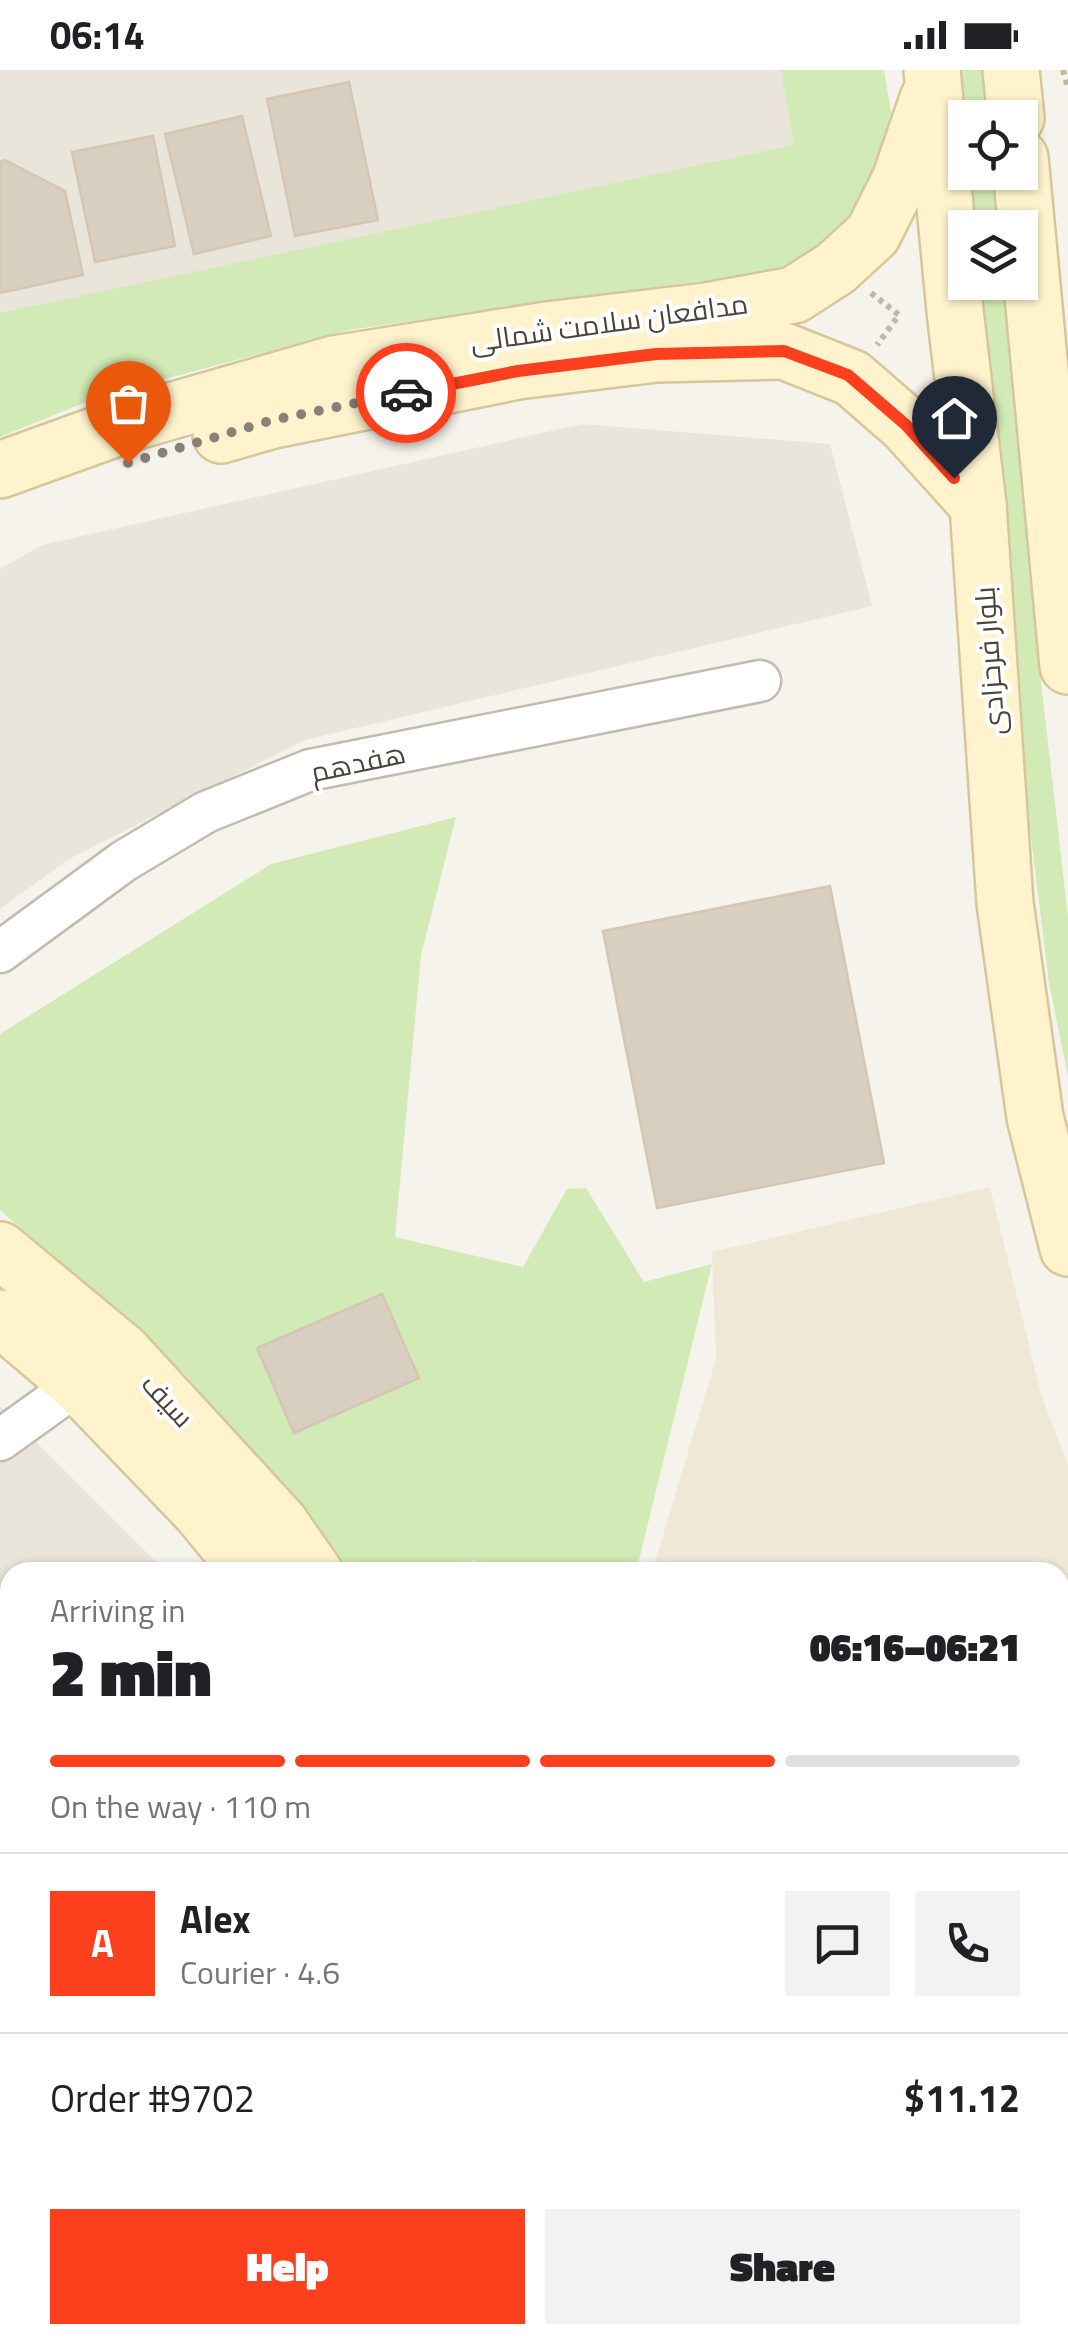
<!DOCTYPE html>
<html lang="en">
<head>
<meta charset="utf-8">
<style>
  body { margin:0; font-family:"Titillium Web",Cairo,sans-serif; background:#f2f2f2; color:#202124; height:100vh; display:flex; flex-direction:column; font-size:38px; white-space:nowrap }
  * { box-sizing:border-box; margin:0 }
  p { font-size:32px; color:#757577 }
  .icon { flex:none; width:55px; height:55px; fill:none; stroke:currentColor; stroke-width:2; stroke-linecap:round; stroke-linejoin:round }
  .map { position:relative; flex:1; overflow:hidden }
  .panel { position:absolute; left:0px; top:1492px; width:1070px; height:782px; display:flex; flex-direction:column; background:#fff; border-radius:30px 30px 0 0; box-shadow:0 2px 8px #0004 }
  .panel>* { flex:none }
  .controls { position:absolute; left:948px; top:30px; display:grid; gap:20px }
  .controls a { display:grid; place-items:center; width:90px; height:90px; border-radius:0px; background:#fff; box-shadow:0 2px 8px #0004; font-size:50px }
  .pin { position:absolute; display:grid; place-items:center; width:85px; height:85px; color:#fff; margin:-102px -42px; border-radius:50% 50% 50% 0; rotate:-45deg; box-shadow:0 0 10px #0007 }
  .pin .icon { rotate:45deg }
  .courier { position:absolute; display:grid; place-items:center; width:100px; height:100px; margin:-50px; border:8px solid #fc3f1d; border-radius:50%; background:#fff; color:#222; box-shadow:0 2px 12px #0007 }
  .head em { font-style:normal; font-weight:800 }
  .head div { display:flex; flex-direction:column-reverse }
  .head { display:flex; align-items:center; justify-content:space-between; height:170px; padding:0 50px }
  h1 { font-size:65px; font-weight:800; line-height:75px }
  .bar { display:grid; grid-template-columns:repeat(4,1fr); gap:15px 10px; align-content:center; height:120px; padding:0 50px }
  .bar i { height:12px; border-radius:8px; background:#e0e0e0 }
  .bar .on { background:#fc3f1d }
  .bar p { grid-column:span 4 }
  .line { display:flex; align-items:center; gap:25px; padding:0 50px; border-top:2px solid #e0e0e0 }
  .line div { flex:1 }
  .round { display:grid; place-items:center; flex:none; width:105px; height:105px; border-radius:0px; background:#f2f2f2 }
  .primary-button { display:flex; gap:20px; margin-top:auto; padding:20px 50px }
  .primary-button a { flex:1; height:115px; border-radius:0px; background:#fc3f1d; color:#fff; font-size:40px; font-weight:800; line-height:115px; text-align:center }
  .primary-button a+a { background:#f2f2f2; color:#202124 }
  .status { display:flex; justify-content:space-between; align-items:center; height:70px; padding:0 50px; background:#fff; direction:ltr }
  .status svg { height:28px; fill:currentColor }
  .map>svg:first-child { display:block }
  .residential { fill:#eae5da }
  .education { fill:#efe8d6 }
  .green { fill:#d2eab5 }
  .building { fill:#d8cfc1; stroke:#d3c7b4; stroke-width:2.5 }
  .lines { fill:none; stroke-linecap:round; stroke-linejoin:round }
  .street-casing { stroke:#c2bbae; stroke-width:45 }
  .secondary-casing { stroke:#d6c79b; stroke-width:60 }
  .path { stroke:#c4b79f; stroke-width:6; stroke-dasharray:5 5; stroke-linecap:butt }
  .street { stroke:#fff; stroke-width:40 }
  .secondary { stroke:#fff3cd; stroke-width:55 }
  .done { stroke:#878178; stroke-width:10; stroke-dasharray:0 18 }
  .route { stroke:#fc3f1d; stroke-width:12 }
  .labels { text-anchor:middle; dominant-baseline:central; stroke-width:8; stroke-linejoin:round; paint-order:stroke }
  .street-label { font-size:28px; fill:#4b4439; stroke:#fff }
</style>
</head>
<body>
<div class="status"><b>06:14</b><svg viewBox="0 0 49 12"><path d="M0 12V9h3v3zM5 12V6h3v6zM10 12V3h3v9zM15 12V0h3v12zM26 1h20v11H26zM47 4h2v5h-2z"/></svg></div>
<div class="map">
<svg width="1068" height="2274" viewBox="0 0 1068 2274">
  <rect width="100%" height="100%" fill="#f6f3ec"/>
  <g class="residential">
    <polygon points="0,0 793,0 807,88 0,278"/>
    <polygon points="582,354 830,374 872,536 305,670 69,789 0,839 0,499 42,475"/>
    <polygon points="0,1336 166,1502 10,1502 10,2265 427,2265 429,2274 0,2274"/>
  </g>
  <polygon class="education" points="990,1117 1041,1324 1068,1396 1068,2274 598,2274 596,2265 1060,2265 1060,1502 652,1502 716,1289 712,1182"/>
  <g class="green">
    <polygon points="781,0 884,0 894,60 883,112 798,208 699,211 349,260 101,326 0,367 0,243 794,75"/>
    <polygon points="954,0 982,0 986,47 965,48 965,102 992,103 997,157 969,157"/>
    <polygon points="974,213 1003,213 1039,595 1068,846 1068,1006 1049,913 1010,598"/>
    <polygon points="456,747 421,885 395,1167 523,1197 567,1119 586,1118 644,1212 712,1194 636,1502 482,1502 474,1490 454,1502 350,1502 183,1302 0,1140 0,964 271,794"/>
  </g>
  <g class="building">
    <polygon points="349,12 378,150 295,166 267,29"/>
    <polygon points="242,46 271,166 194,184 165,64"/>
    <polygon points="153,66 175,176 95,192 72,82"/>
    <polygon points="5,90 65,121 83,205 0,223 0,92"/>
    <polygon points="830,816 884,1093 657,1138 603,861"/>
    <polygon points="382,1224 419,1308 294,1363 257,1278"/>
    <polygon points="1060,1552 1068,1554 1068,2088 1060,2111"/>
  </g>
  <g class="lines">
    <defs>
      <g id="street">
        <polyline points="0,882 124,791 206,742 310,700 760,611"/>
        <polyline points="0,1370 78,1314"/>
        <polyline points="0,2003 10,2000"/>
      </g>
      <g id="secondary">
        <polyline points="932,0 955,241 978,435 1005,833 1035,1047 1068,1178"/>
        <polyline points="1011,0 1016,48"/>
        <polyline points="1020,88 1068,596"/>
        <polyline points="221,365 273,350 518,301 656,284 784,281 852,308 906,355 978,435"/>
        <polyline points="0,400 133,352 334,294 547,260 706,241 794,225 836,198 873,164 900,110 928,29"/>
        <polyline points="0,1180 123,1282 280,1453 314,1502"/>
        <polyline points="0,1248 78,1314 201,1442 250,1502"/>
        <polyline points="500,2265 501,2274"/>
        <polyline points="549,2265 550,2274"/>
      </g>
    </defs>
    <use href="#street" class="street-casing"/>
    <use href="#secondary" class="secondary-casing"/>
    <g class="path">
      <polyline points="1063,0 1068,18"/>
      <polyline points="871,223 899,245 877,275"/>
    </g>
    <use href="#street" class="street"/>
    <use href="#secondary" class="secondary"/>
  </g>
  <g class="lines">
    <polyline class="done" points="128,393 273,350 406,323"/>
    <polyline class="route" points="406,323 518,301 656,284 784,281 848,305 906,355 954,408"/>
  </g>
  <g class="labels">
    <g class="street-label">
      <text transform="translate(609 252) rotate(-8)">مدافعان سلامت شمالی</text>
      <text transform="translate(989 591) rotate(-94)">بلوار فرحزادی</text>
      <text transform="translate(358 692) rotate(-12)">هفدهم</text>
      <text transform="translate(168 1330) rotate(47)">سیف</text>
    </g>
  </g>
</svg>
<div class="controls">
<a><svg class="icon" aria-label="locate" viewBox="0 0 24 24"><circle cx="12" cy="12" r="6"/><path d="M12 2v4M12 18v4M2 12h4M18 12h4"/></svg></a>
<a><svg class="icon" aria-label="layers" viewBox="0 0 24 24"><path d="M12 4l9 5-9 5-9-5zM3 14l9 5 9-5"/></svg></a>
</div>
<div class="pin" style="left:128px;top:393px;background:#ea580c"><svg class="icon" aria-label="bag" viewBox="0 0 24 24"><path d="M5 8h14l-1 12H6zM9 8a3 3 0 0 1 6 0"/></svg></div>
<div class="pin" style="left:954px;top:408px;background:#1f2937"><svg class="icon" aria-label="home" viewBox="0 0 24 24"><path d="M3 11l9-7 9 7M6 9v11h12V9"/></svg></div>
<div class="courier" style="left:406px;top:323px"><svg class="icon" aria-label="car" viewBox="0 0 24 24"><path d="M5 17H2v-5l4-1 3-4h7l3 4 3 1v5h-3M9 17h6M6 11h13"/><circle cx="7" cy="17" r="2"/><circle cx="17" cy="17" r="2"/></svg></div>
<section class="panel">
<div class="head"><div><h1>2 min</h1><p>Arriving in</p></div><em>06:16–06:21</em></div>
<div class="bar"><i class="on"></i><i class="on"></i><i class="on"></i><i></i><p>On the way · 110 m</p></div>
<div class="line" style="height:180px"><b class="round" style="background:#fc3f1d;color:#fff">A</b><div><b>Alex</b><p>Courier · 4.6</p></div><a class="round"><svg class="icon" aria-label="chat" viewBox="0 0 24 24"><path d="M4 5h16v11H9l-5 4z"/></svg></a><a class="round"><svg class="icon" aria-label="phone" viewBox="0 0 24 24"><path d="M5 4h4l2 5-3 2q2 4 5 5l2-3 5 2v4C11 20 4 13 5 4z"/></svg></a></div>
<div class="line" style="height:130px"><div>Order #9702</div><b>$11.12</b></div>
<div class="primary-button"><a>Help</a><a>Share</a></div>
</section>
</div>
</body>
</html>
